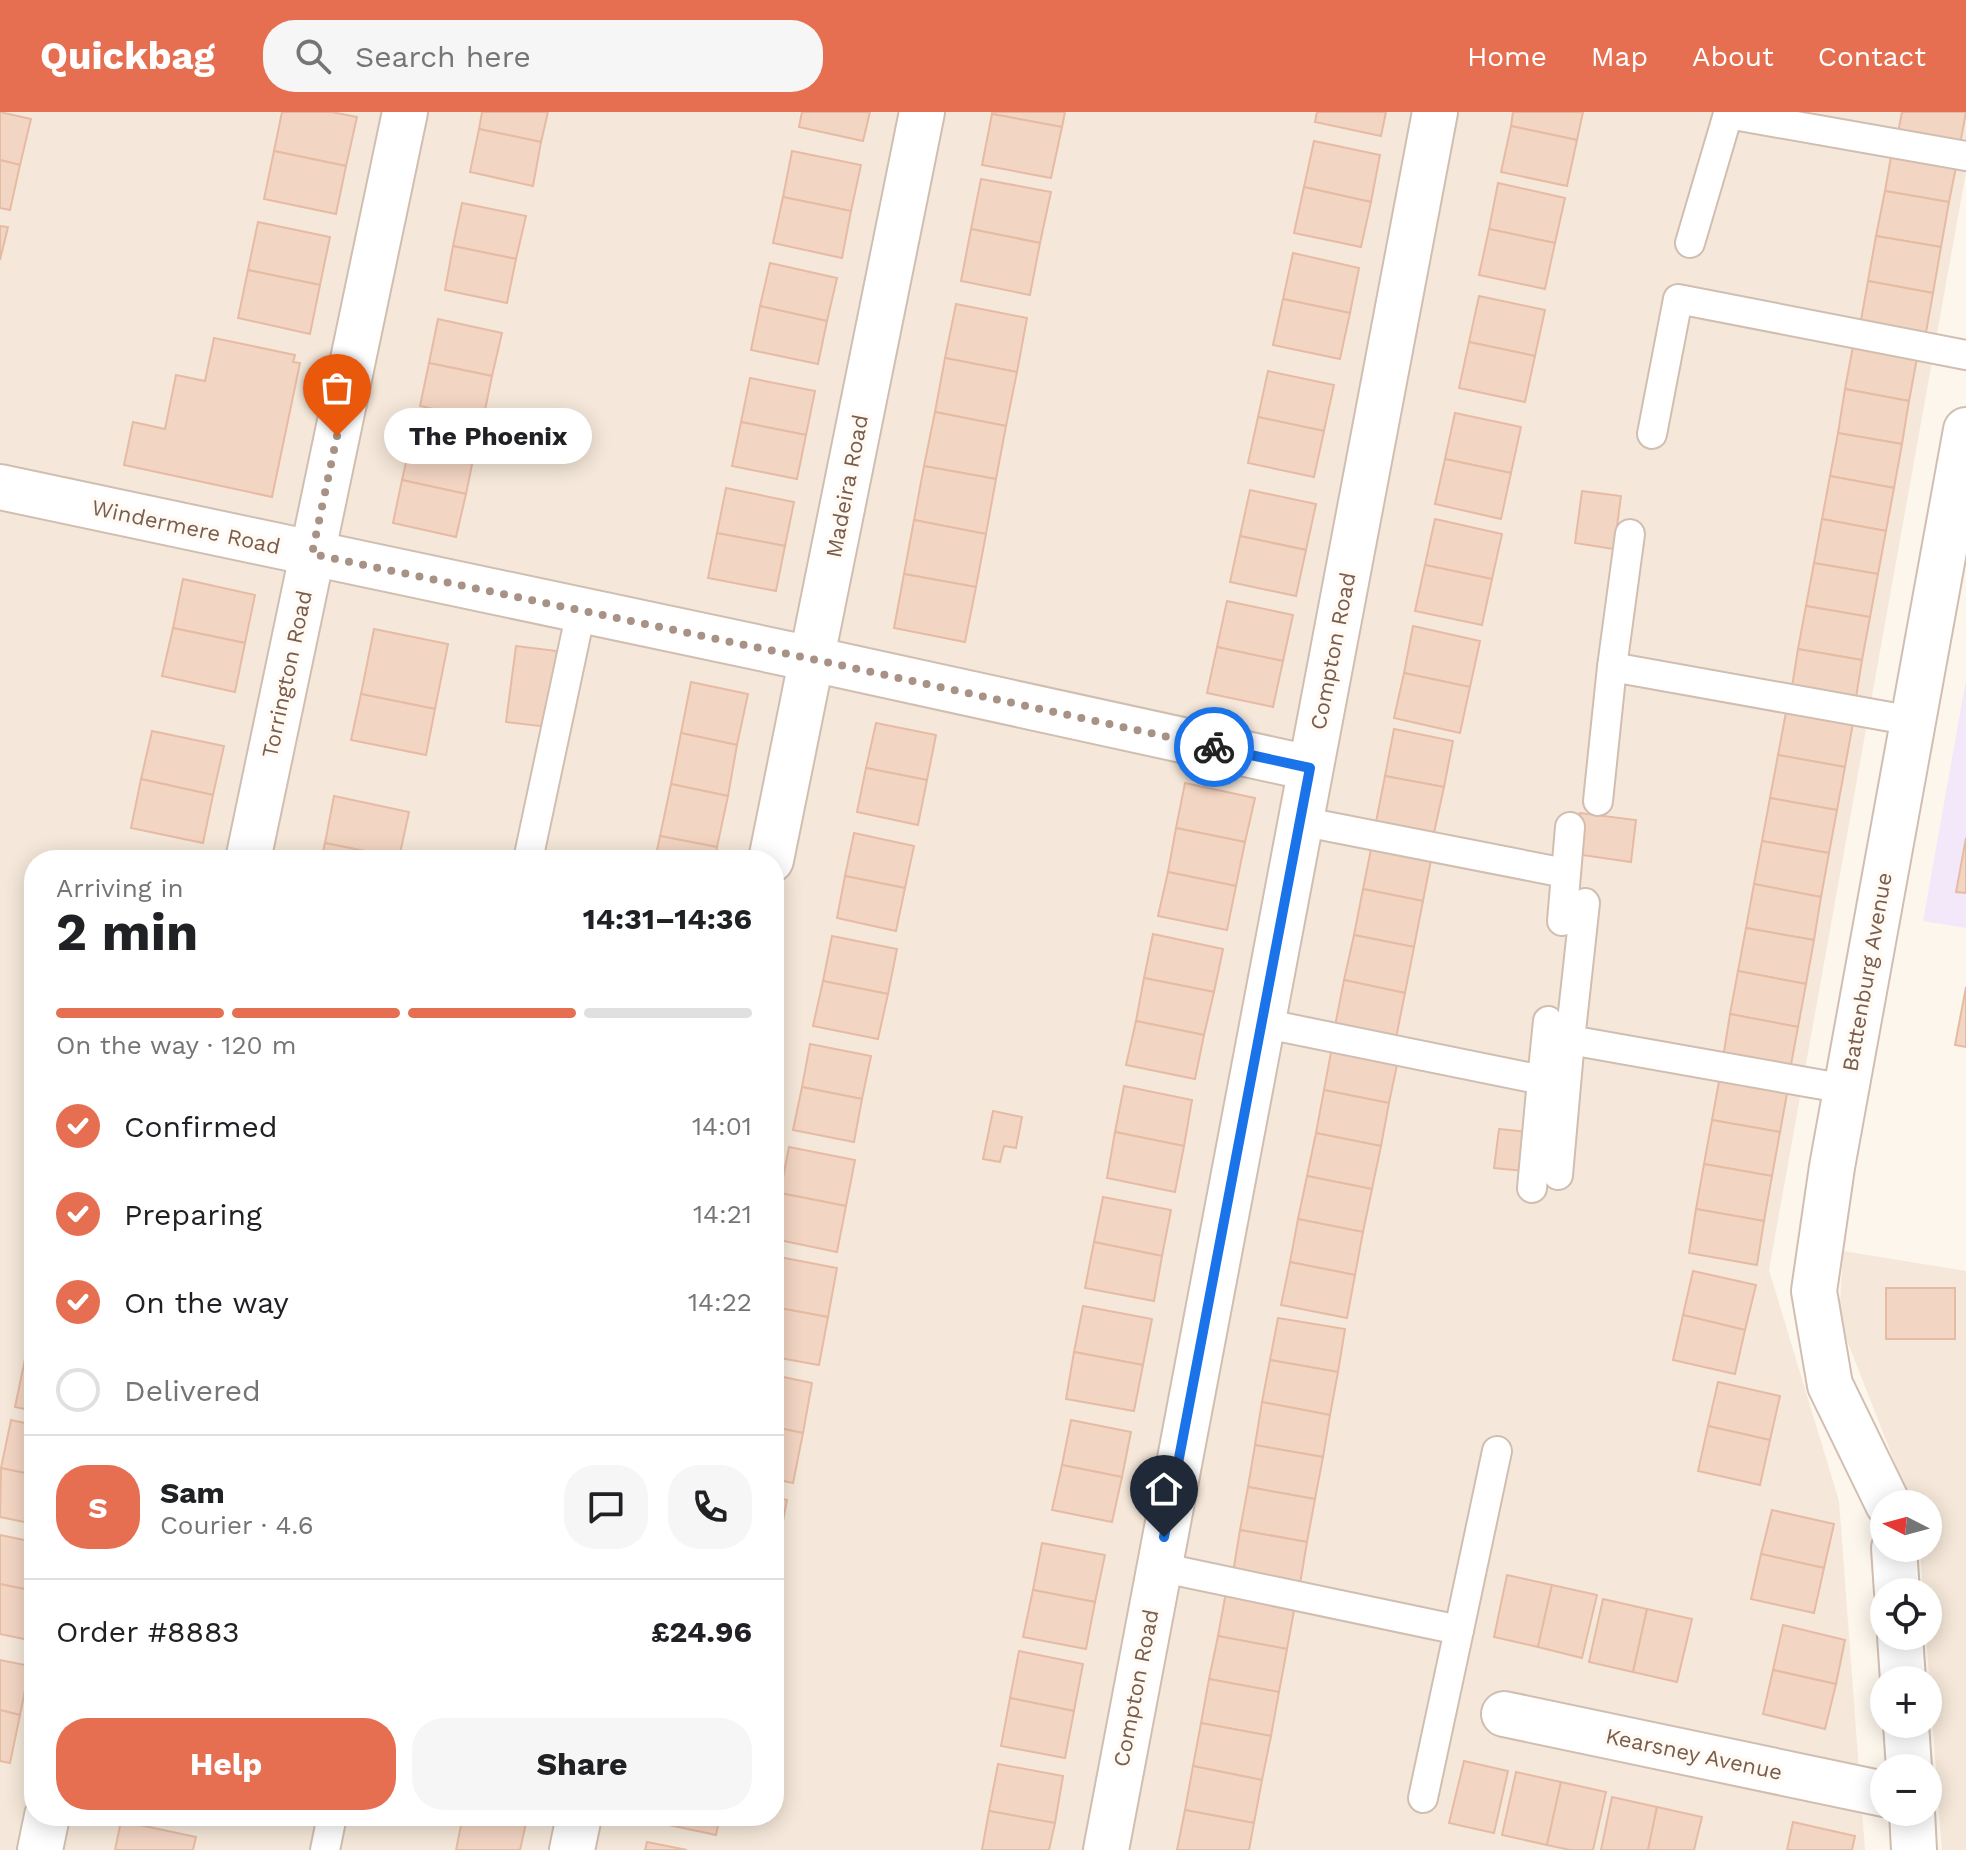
<!DOCTYPE html>
<html lang="en">
<head>
<meta charset="utf-8">
<style>
  body { margin:0; font-family:"Work Sans",sans-serif; background:#f6f6f6; color:#202124; height:100vh; display:flex; flex-direction:column; font-size:30px; white-space:nowrap }
  * { box-sizing:border-box; margin:0 }
  p { font-size:26px; color:#757577 }
  .icon { flex:none; width:44px; height:44px; fill:none; stroke:currentColor; stroke-width:2; stroke-linecap:round; stroke-linejoin:round }
  .map { position:relative; flex:1; overflow:hidden }
  .side { position:absolute; left:24px; top:738px; width:760px; height:976px; display:flex; flex-direction:column; background:#fff; border-radius:32px; box-shadow:0 4px 20px #0003 }
  .side>* { flex:none }
  .needle { width:52px; rotate:276deg }
  .controls { position:absolute; left:1870px; top:1378px; display:grid; gap:16px }
  .controls a { display:grid; place-items:center; width:72px; height:72px; border-radius:50%; background:#fff; box-shadow:0 4px 20px #0003; font-size:40px }
  .pin { position:absolute; display:grid; place-items:center; width:68px; height:68px; color:#fff; margin:-82px -34px; border-radius:50% 50% 50% 0; rotate:-45deg; box-shadow:0 0 8px #0007 }
  .pin .icon { rotate:45deg }
  .courier { position:absolute; display:grid; place-items:center; width:80px; height:80px; margin:-40px; border:6px solid #1a73e8; border-radius:50%; background:#fff; color:#222; box-shadow:0 2px 10px #0007 }
  .bubble { position:absolute; height:56px; border-radius:28px; background:#fff; box-shadow:0 4px 20px #0003; font-size:26px; font-weight:700; line-height:56px; text-align:center }
  .overview em { font-style:normal; font-weight:700 }
  .overview div { display:flex; flex-direction:column-reverse }
  .overview { display:flex; align-items:center; justify-content:space-between; height:136px; padding:0 32px }
  h1 { font-size:52px; font-weight:700; line-height:60px }
  .bar { display:grid; grid-template-columns:repeat(4,1fr); gap:12px 8px; align-content:center; height:96px; padding:0 32px }
  .bar i { height:10px; border-radius:6px; background:#e0e0e0 }
  .bar .selected { background:#e76f51 }
  .bar p { grid-column:span 4 }
  .line { display:flex; align-items:center; gap:20px; padding:0 32px; border-top:2px solid #e0e0e0 }
  .line div { flex:1 }
  .round { display:grid; place-items:center; flex:none; width:84px; height:84px; border-radius:32px; background:#f6f6f6 }
  ol { padding:0 32px; list-style:none }
  li { display:flex; align-items:center; gap:24px; height:88px }
  li p { margin-inline-start:auto }
  li .icon { padding:8px; border-radius:50%; background:#e76f51; color:#fff; stroke-width:4 }
  li:last-child { color:#757577 }
  li i { width:44px; height:44px; border:4px solid #e0e0e0; border-radius:50% }
  .primary-button { display:flex; gap:16px; margin-top:auto; padding:16px 32px }
  .primary-button a { flex:1; height:92px; border-radius:32px; background:#e76f51; color:#fff; font-size:32px; font-weight:700; line-height:92px; text-align:center }
  .primary-button a+a { background:#f6f6f6; color:#202124 }
  header { display:flex; align-items:center; gap:48px; box-sizing:border-box; height:112px; padding:0 40px; background:#e76f51; color:#fff }
  header strong { font-size:38px }
  nav { display:flex; gap:44px; margin-inline-start:auto; font-size:28px }
  .search { width:560px; height:72px; background:#f6f6f6; display:flex; align-items:center; gap:20px; box-sizing:border-box; padding:0 28px; border-radius:32px; color:#757577; font-size:30px }
  .map>svg:first-child { display:block }
  .residential { fill:#f5e8da; fill-rule:evenodd }
  .education { fill:#f3e8fa }
  .building { fill:#f3d5c3; stroke:#e6bba3; stroke-width:2 }
  .lines { fill:none; stroke-linecap:round; stroke-linejoin:round }
  .lane-casing { stroke:#d1beb0; stroke-width:32 }
  .street-casing { stroke:#d1beb0; stroke-width:48 }
  .lane { stroke:#fff; stroke-width:28 }
  .street { stroke:#fff; stroke-width:44 }
  .done { stroke:#a89285; stroke-width:8; stroke-dasharray:0 14.4 }
  .route { stroke:#1a73e8; stroke-width:10 }
  .labels { text-anchor:middle; dominant-baseline:central; stroke-width:7; stroke-linejoin:round; paint-order:stroke }
  .street-label { font-size:22px; fill:#7a5c4d; stroke:#fffaf3 }
</style>
</head>
<body>
<header>
<strong>Quickbag</strong>
<div class="search"><svg class="icon" aria-label="search" viewBox="0 0 24 24"><circle cx="10" cy="10" r="6"/><path d="M15 15l6 6"/></svg>Search here</div>
<nav><a>Home</a><a>Map</a><a>About</a><a>Contact</a></nav>
</header>
<div class="map">
<svg width="1966" height="1738" viewBox="0 0 1966 1738">
  <rect width="100%" height="100%" fill="#fdf6ec"/>
  <g class="residential">
    <path d="M0,0h1966v60l-197,1098 70,231 26,349h-1865zM34,748h740v956h-740z"/>
    <polygon points="1843,1139 1966,1159 1966,1738 1942,1738 1926,1524 1928,1524 1928,1480 1923,1480 1920,1436 1928,1436 1928,1392 1911,1392 1839,1208"/>
  </g>
  <polygon class="education" points="1966,568 1966,816 1923,809"/>
  <g class="building">
    <polygon points="0,0 31,7 20,53 0,48"/>
    <polygon points="282,0 332,0 357,5 346,54 274,39"/>
    <polygon points="482,0 548,0 541,30 479,17"/>
    <polygon points="802,0 870,0 863,29 799,15"/>
    <polygon points="992,0 1065,0 1062,15 992,2"/>
    <polygon points="1317,0 1386,0 1381,24 1315,10"/>
    <polygon points="1513,0 1583,0 1577,28 1511,14"/>
    <polygon points="1902,0 1966,0 1959,38 1897,26"/>
    <polygon points="992,2 1062,15 1051,66 982,53"/>
    <polygon points="1511,14 1577,28 1567,74 1501,60"/>
    <polygon points="479,17 541,30 533,74 470,60"/>
    <polygon points="1314,29 1380,43 1371,90 1304,75"/>
    <polygon points="1893,33 1958,45 1949,90 1885,79"/>
    <polygon points="274,39 346,54 336,102 264,87"/>
    <polygon points="792,39 861,53 851,99 783,85"/>
    <polygon points="0,48 20,53 10,98 0,96"/>
    <polygon points="981,67 1051,80 1040,131 971,117"/>
    <polygon points="1498,71 1565,86 1555,131 1489,117"/>
    <polygon points="1304,75 1371,90 1361,135 1294,121"/>
    <polygon points="1885,79 1949,90 1941,135 1876,124"/>
    <polygon points="783,85 851,99 842,146 773,131"/>
    <polygon points="462,91 526,104 516,147 453,134"/>
    <polygon points="258,110 330,125 320,173 248,158"/>
    <polygon points="0,114 8,115 0,148"/>
    <polygon points="971,117 1040,131 1030,183 961,169"/>
    <polygon points="1489,117 1555,131 1545,177 1479,163"/>
    <polygon points="1876,124 1941,135 1933,181 1868,169"/>
    <polygon points="453,134 516,147 507,191 445,178"/>
    <polygon points="1293,141 1359,156 1350,201 1283,187"/>
    <polygon points="770,151 837,166 827,209 760,194"/>
    <polygon points="248,158 320,173 310,222 238,206"/>
    <polygon points="1868,169 1933,181 1925,226 1860,214"/>
    <polygon points="1479,184 1545,198 1535,244 1469,230"/>
    <polygon points="1283,187 1350,201 1340,247 1273,233"/>
    <polygon points="956,192 1027,206 1017,260 945,246"/>
    <polygon points="760,194 827,209 818,252 751,238"/>
    <polygon points="438,207 502,221 492,264 429,251"/>
    <polygon points="214,226 295,243 293,250 300,251 272,385 124,353 133,310 165,317 176,263 205,269"/>
    <polygon points="1469,230 1535,244 1525,290 1459,276"/>
    <polygon points="1853,234 1917,246 1909,289 1845,277"/>
    <polygon points="945,246 1017,260 1006,314 935,300"/>
    <polygon points="429,251 492,264 483,308 420,294"/>
    <polygon points="1268,259 1334,273 1324,319 1258,305"/>
    <polygon points="750,266 815,279 806,323 741,310"/>
    <polygon points="1845,277 1909,289 1902,332 1838,321"/>
    <polygon points="935,300 1006,314 996,367 924,354"/>
    <polygon points="1455,301 1521,315 1511,361 1445,347"/>
    <polygon points="1258,305 1324,319 1314,365 1248,351"/>
    <polygon points="741,310 806,323 797,367 732,354"/>
    <polygon points="1838,321 1902,332 1894,376 1830,364"/>
    <polygon points="412,324 475,338 466,382 402,368"/>
    <polygon points="1445,347 1511,361 1501,407 1435,392"/>
    <polygon points="924,354 996,367 986,422 914,408"/>
    <polygon points="1830,364 1894,376 1886,419 1822,407"/>
    <polygon points="402,368 466,382 456,425 393,411"/>
    <polygon points="726,376 794,390 785,434 717,421"/>
    <polygon points="1250,378 1316,392 1306,438 1240,424"/>
    <polygon points="1582,379 1621,384 1614,437 1575,431"/>
    <polygon points="1435,407 1502,422 1492,467 1425,453"/>
    <polygon points="1822,407 1886,419 1878,462 1814,451"/>
    <polygon points="914,408 986,422 976,475 904,462"/>
    <polygon points="717,421 785,434 776,479 708,466"/>
    <polygon points="1240,424 1306,438 1296,484 1230,470"/>
    <polygon points="1814,451 1878,462 1870,505 1806,494"/>
    <polygon points="1425,453 1492,467 1482,513 1415,499"/>
    <polygon points="904,462 976,475 965,530 894,516"/>
    <polygon points="183,467 255,483 245,531 173,516"/>
    <polygon points="1227,489 1293,503 1283,549 1217,535"/>
    <polygon points="1806,494 1870,505 1862,548 1798,537"/>
    <polygon points="1413,514 1480,529 1470,575 1404,561"/>
    <polygon points="173,516 245,531 235,580 162,564"/>
    <polygon points="374,517 448,532 435,597 361,582"/>
    <polygon points="516,534 557,539 548,615 506,610"/>
    <polygon points="1217,535 1283,549 1273,595 1207,581"/>
    <polygon points="1798,537 1862,548 1855,592 1791,581"/>
    <polygon points="1404,561 1470,575 1460,621 1394,606"/>
    <polygon points="691,570 748,582 737,633 681,621"/>
    <polygon points="361,582 435,597 426,643 351,628"/>
    <polygon points="1786,600 1853,611 1845,655 1778,643"/>
    <polygon points="876,611 936,623 927,668 866,656"/>
    <polygon points="1394,617 1453,629 1444,675 1385,664"/>
    <polygon points="152,619 224,634 213,683 141,667"/>
    <polygon points="681,621 737,633 728,684 671,672"/>
    <polygon points="1778,643 1845,655 1837,698 1770,686"/>
    <polygon points="866,656 927,668 918,713 857,700"/>
    <polygon points="1385,664 1444,675 1434,721 1376,710"/>
    <polygon points="141,667 213,683 203,731 131,716"/>
    <polygon points="1185,671 1255,686 1245,730 1176,716"/>
    <polygon points="671,672 728,684 717,735 660,724"/>
    <polygon points="334,684 409,700 399,746 325,731"/>
    <polygon points="1770,686 1837,698 1829,741 1762,729"/>
    <polygon points="1580,701 1636,708 1631,750 1575,742"/>
    <polygon points="1176,716 1245,730 1236,774 1168,760"/>
    <polygon points="854,721 914,734 905,776 845,764"/>
    <polygon points="660,724 717,735 715,748 655,748"/>
    <polygon points="1966,726 1966,781 1956,780"/>
    <polygon points="1762,729 1829,741 1821,785 1754,772"/>
    <polygon points="325,731 399,746 398,748 321,748"/>
    <polygon points="1372,732 1432,743 1423,789 1363,777"/>
    <polygon points="1168,760 1236,774 1227,818 1158,804"/>
    <polygon points="845,764 905,776 896,819 837,806"/>
    <polygon points="1754,772 1821,785 1814,828 1746,816"/>
    <polygon points="1363,777 1423,789 1414,835 1354,823"/>
    <polygon points="1746,816 1814,828 1806,872 1738,859"/>
    <polygon points="1153,822 1223,837 1214,880 1144,866"/>
    <polygon points="1354,823 1414,835 1405,881 1344,868"/>
    <polygon points="832,824 897,837 888,882 823,869"/>
    <polygon points="1738,859 1806,872 1798,915 1730,902"/>
    <polygon points="1144,866 1214,880 1204,923 1136,909"/>
    <polygon points="1344,868 1405,881 1396,926 1335,914"/>
    <polygon points="823,869 888,882 878,927 813,914"/>
    <polygon points="1966,875 1966,935 1955,933"/>
    <polygon points="1730,902 1798,915 1790,958 1723,946"/>
    <polygon points="1136,909 1204,923 1195,967 1126,953"/>
    <polygon points="810,932 871,944 862,987 802,975"/>
    <polygon points="1332,935 1398,948 1389,991 1324,978"/>
    <polygon points="1720,964 1788,976 1780,1020 1712,1008"/>
    <polygon points="1124,974 1192,988 1184,1034 1115,1020"/>
    <polygon points="802,975 862,987 854,1030 793,1018"/>
    <polygon points="1324,978 1389,991 1381,1034 1316,1021"/>
    <polygon points="993,999 1022,1005 1016,1036 1004,1034 1000,1050 983,1047"/>
    <polygon points="1712,1008 1780,1020 1772,1064 1704,1052"/>
    <polygon points="1499,1017 1529,1020 1524,1059 1494,1056"/>
    <polygon points="1115,1020 1184,1034 1175,1080 1107,1066"/>
    <polygon points="1316,1021 1381,1034 1372,1077 1307,1064"/>
    <polygon points="789,1035 855,1048 846,1094 780,1081"/>
    <polygon points="1704,1052 1772,1064 1764,1109 1696,1097"/>
    <polygon points="1307,1064 1372,1077 1363,1120 1298,1107"/>
    <polygon points="780,1081 846,1094 837,1140 774,1127 774,1112"/>
    <polygon points="1103,1085 1171,1098 1162,1144 1094,1130"/>
    <polygon points="1696,1097 1764,1109 1757,1153 1689,1141"/>
    <polygon points="1298,1107 1363,1120 1355,1163 1290,1150"/>
    <polygon points="1094,1130 1162,1144 1154,1189 1085,1176"/>
    <polygon points="774,1144 837,1156 828,1205 774,1195"/>
    <polygon points="1290,1150 1355,1163 1347,1206 1281,1193"/>
    <polygon points="1693,1159 1756,1173 1745,1218 1683,1203"/>
    <rect x="1886" y="1176" width="69" height="51"/>
    <polygon points="1083,1194 1152,1207 1143,1253 1074,1240"/>
    <polygon points="774,1195 828,1205 819,1253 774,1245"/>
    <polygon points="1683,1203 1745,1218 1735,1262 1673,1248"/>
    <polygon points="34,1204 34,1249 25,1247"/>
    <polygon points="1278,1206 1345,1217 1338,1260 1270,1248"/>
    <polygon points="1074,1240 1143,1253 1134,1299 1066,1287"/>
    <polygon points="25,1247 34,1249 34,1299 15,1295"/>
    <polygon points="1270,1248 1338,1260 1330,1303 1262,1290"/>
    <polygon points="774,1263 812,1271 803,1321 774,1315"/>
    <polygon points="1718,1270 1780,1284 1770,1328 1708,1314"/>
    <polygon points="1262,1290 1330,1303 1323,1345 1255,1333"/>
    <polygon points="11,1308 34,1313 34,1363 1,1356"/>
    <polygon points="1071,1308 1131,1320 1122,1365 1062,1353"/>
    <polygon points="1708,1314 1770,1328 1760,1373 1698,1359"/>
    <polygon points="774,1315 803,1321 793,1371 774,1367"/>
    <polygon points="1255,1333 1323,1345 1315,1387 1248,1375"/>
    <polygon points="1062,1353 1122,1365 1112,1410 1052,1398"/>
    <polygon points="1,1356 34,1363 34,1412 0,1405"/>
    <polygon points="1248,1375 1315,1387 1307,1430 1240,1418"/>
    <polygon points="774,1385 787,1388 777,1440 774,1439"/>
    <polygon points="1772,1398 1834,1412 1824,1456 1761,1442"/>
    <polygon points="1240,1418 1307,1430 1300,1472 1233,1461"/>
    <polygon points="0,1423 34,1430 34,1479 0,1472"/>
    <polygon points="1042,1431 1105,1443 1095,1490 1033,1478"/>
    <polygon points="1761,1442 1824,1456 1814,1501 1751,1487"/>
    <polygon points="1507,1463 1552,1473 1538,1535 1494,1525"/>
    <polygon points="0,1472 34,1479 34,1503 29,1528 0,1522"/>
    <polygon points="1552,1473 1597,1483 1582,1546 1538,1535"/>
    <polygon points="1033,1478 1095,1490 1086,1537 1023,1525"/>
    <polygon points="1226,1480 1295,1493 1287,1537 1218,1524"/>
    <polygon points="1603,1487 1647,1497 1633,1560 1589,1550"/>
    <polygon points="1647,1497 1692,1507 1677,1570 1633,1560"/>
    <polygon points="1783,1513 1845,1528 1836,1572 1773,1558"/>
    <polygon points="1218,1524 1287,1537 1279,1580 1209,1567"/>
    <polygon points="1019,1539 1083,1552 1074,1599 1010,1586"/>
    <polygon points="0,1548 30,1554 20,1603 0,1598"/>
    <polygon points="1773,1558 1836,1572 1825,1617 1763,1602"/>
    <polygon points="1209,1567 1279,1580 1271,1624 1201,1611"/>
    <polygon points="1010,1586 1074,1599 1065,1646 1001,1634"/>
    <polygon points="0,1598 20,1603 10,1651 0,1649"/>
    <polygon points="1201,1611 1271,1624 1262,1668 1193,1654"/>
    <polygon points="1464,1649 1508,1659 1494,1721 1449,1711"/>
    <polygon points="998,1652 1063,1664 1055,1711 989,1699"/>
    <polygon points="1193,1654 1262,1668 1254,1711 1185,1698"/>
    <polygon points="1516,1660 1561,1670 1547,1733 1502,1723"/>
    <polygon points="1561,1670 1606,1680 1593,1738 1570,1738 1547,1733"/>
    <polygon points="1612,1685 1657,1695 1648,1738 1601,1738"/>
    <polygon points="1657,1695 1702,1705 1694,1738 1648,1738"/>
    <polygon points="1185,1698 1254,1711 1249,1738 1177,1738"/>
    <polygon points="989,1699 1055,1711 1049,1738 982,1738"/>
    <polygon points="463,1704 492,1704 526,1711 520,1738 456,1738"/>
    <polygon points="492,1704 527,1704 526,1711"/>
    <polygon points="651,1704 720,1704 716,1723 650,1709"/>
    <polygon points="121,1709 196,1725 193,1738 115,1738"/>
    <polygon points="1793,1710 1855,1724 1852,1738 1787,1738"/>
    <polygon points="647,1730 687,1738 645,1738"/>
  </g>
  <g class="lines">
    <defs>
      <g id="lane">
        <polyline points="1690,131 1728,2 1966,44"/>
        <polyline points="1652,322 1678,187 1966,243"/>
        <polyline points="1630,422 1612,555 1913,609"/>
        <polyline points="1598,689 1612,555"/>
        <polyline points="1300,709 1565,761"/>
        <polyline points="528,748 581,499"/>
        <polyline points="1585,791 1570,928 1846,977"/>
        <polyline points="1562,809 1570,715"/>
        <polyline points="1262,911 1542,968 1548,909"/>
        <polyline points="1558,1063 1570,928"/>
        <polyline points="1532,1076 1542,968"/>
        <polyline points="1159,1455 1459,1518 1423,1686"/>
        <polyline points="1459,1518 1497,1339"/>
        <polyline points="325,1738 332,1704"/>
      </g>
      <g id="street">
        <polyline points="0,375 812,547 1310,656"/>
        <polyline points="248,748 405,0"/>
        <polyline points="771,748 922,0"/>
        <polyline points="1888,1392 1830,1273 1814,1179 1832,1055 1966,318"/>
        <polyline points="1894,1436 1897,1480"/>
        <polyline points="1900,1524 1903,1568"/>
        <polyline points="1504,1602 1884,1682"/>
        <polyline points="1906,1612 1909,1656"/>
        <polyline points="1912,1700 1914,1738"/>
        <polyline points="40,1738 47,1704"/>
        <polyline points="572,1738 579,1704"/>
        <polyline points="1106,1738 1435,0"/>
      </g>
    </defs>
    <use href="#lane" class="lane-casing"/>
    <use href="#street" class="street-casing"/>
    <use href="#lane" class="lane"/>
    <use href="#street" class="street"/>
  </g>
  <g class="lines">
    <polyline class="done" points="337,324 312,442 812,547 1214,635"/>
    <polyline class="route" points="1164,1425 1310,656 1214,635"/>
  </g>
  <g class="labels">
    <g class="street-label">
      <text transform="translate(847 374) rotate(-79)">Madeira Road</text>
      <text transform="translate(186 415) rotate(12)">Windermere Road</text>
      <text transform="translate(1333 539) rotate(-79)">Compton Road</text>
      <text transform="translate(287 562) rotate(-78)">Torrington Road</text>
      <text transform="translate(1867 860) rotate(-80)">Battenburg Avenue</text>
      <text transform="translate(1136 1576) rotate(-79)">Compton Road</text>
      <text transform="translate(1694 1642) rotate(12)">Kearsney Avenue</text>
    </g>
  </g>
</svg>
<div class="controls">
<a><svg class="needle" viewBox="-14 -14 28 28"><path d="M0-13l5 13h-10z" fill="#e53935"/><path d="M0 13l5-13h-10z" fill="#757577"/></svg></a>
<a><svg class="icon" aria-label="locate" viewBox="0 0 24 24"><circle cx="12" cy="12" r="6"/><path d="M12 2v4M12 18v4M2 12h4M18 12h4"/></svg></a>
<a>+</a>
<a>−</a>
</div>
<div class="pin" style="left:337px;top:324px;background:#ea580c"><svg class="icon" aria-label="bag" viewBox="0 0 24 24"><path d="M5 8h14l-1 12H6zM9 8a3 3 0 0 1 6 0"/></svg></div>
<div class="pin" style="left:1164px;top:1425px;background:#1f2937"><svg class="icon" aria-label="home" viewBox="0 0 24 24"><path d="M3 11l9-7 9 7M6 9v11h12V9"/></svg></div>
<div class="courier" style="left:1214px;top:635px"><svg class="icon" aria-label="bike" viewBox="0 0 24 24"><circle cx="6" cy="16" r="4"/><circle cx="18" cy="16" r="4"/><path d="M6 16l4-8h5l3 8M10 8l3 8H6M13 5h3"/></svg></div>
<div class="bubble" style="left:384px;top:296px;width:208px">The Phoenix</div>
<section class="side">
<div class="overview"><div><h1>2 min</h1><p>Arriving in</p></div><em>14:31–14:36</em></div>
<div class="bar"><i class="selected"></i><i class="selected"></i><i class="selected"></i><i></i><p>On the way · 120 m</p></div>
<ol>
<li><svg class="icon" aria-label="check" viewBox="0 0 24 24"><path d="M5 12l5 5 9-10"/></svg>Confirmed<p>14:01</p></li>
<li><svg class="icon" aria-label="check" viewBox="0 0 24 24"><path d="M5 12l5 5 9-10"/></svg>Preparing<p>14:21</p></li>
<li><svg class="icon" aria-label="check" viewBox="0 0 24 24"><path d="M5 12l5 5 9-10"/></svg>On the way<p>14:22</p></li>
<li><i></i>Delivered</li>
</ol>
<div class="line" style="height:144px"><b class="round" style="background:#e76f51;color:#fff">S</b><div><b>Sam</b><p>Courier · 4.6</p></div><a class="round"><svg class="icon" aria-label="chat" viewBox="0 0 24 24"><path d="M4 5h16v11H9l-5 4z"/></svg></a><a class="round"><svg class="icon" aria-label="phone" viewBox="0 0 24 24"><path d="M5 4h4l2 5-3 2q2 4 5 5l2-3 5 2v4C11 20 4 13 5 4z"/></svg></a></div>
<div class="line" style="height:104px"><div>Order #8883</div><b>£24.96</b></div>
<div class="primary-button"><a>Help</a><a>Share</a></div>
</section>
</div>
</body>
</html>
